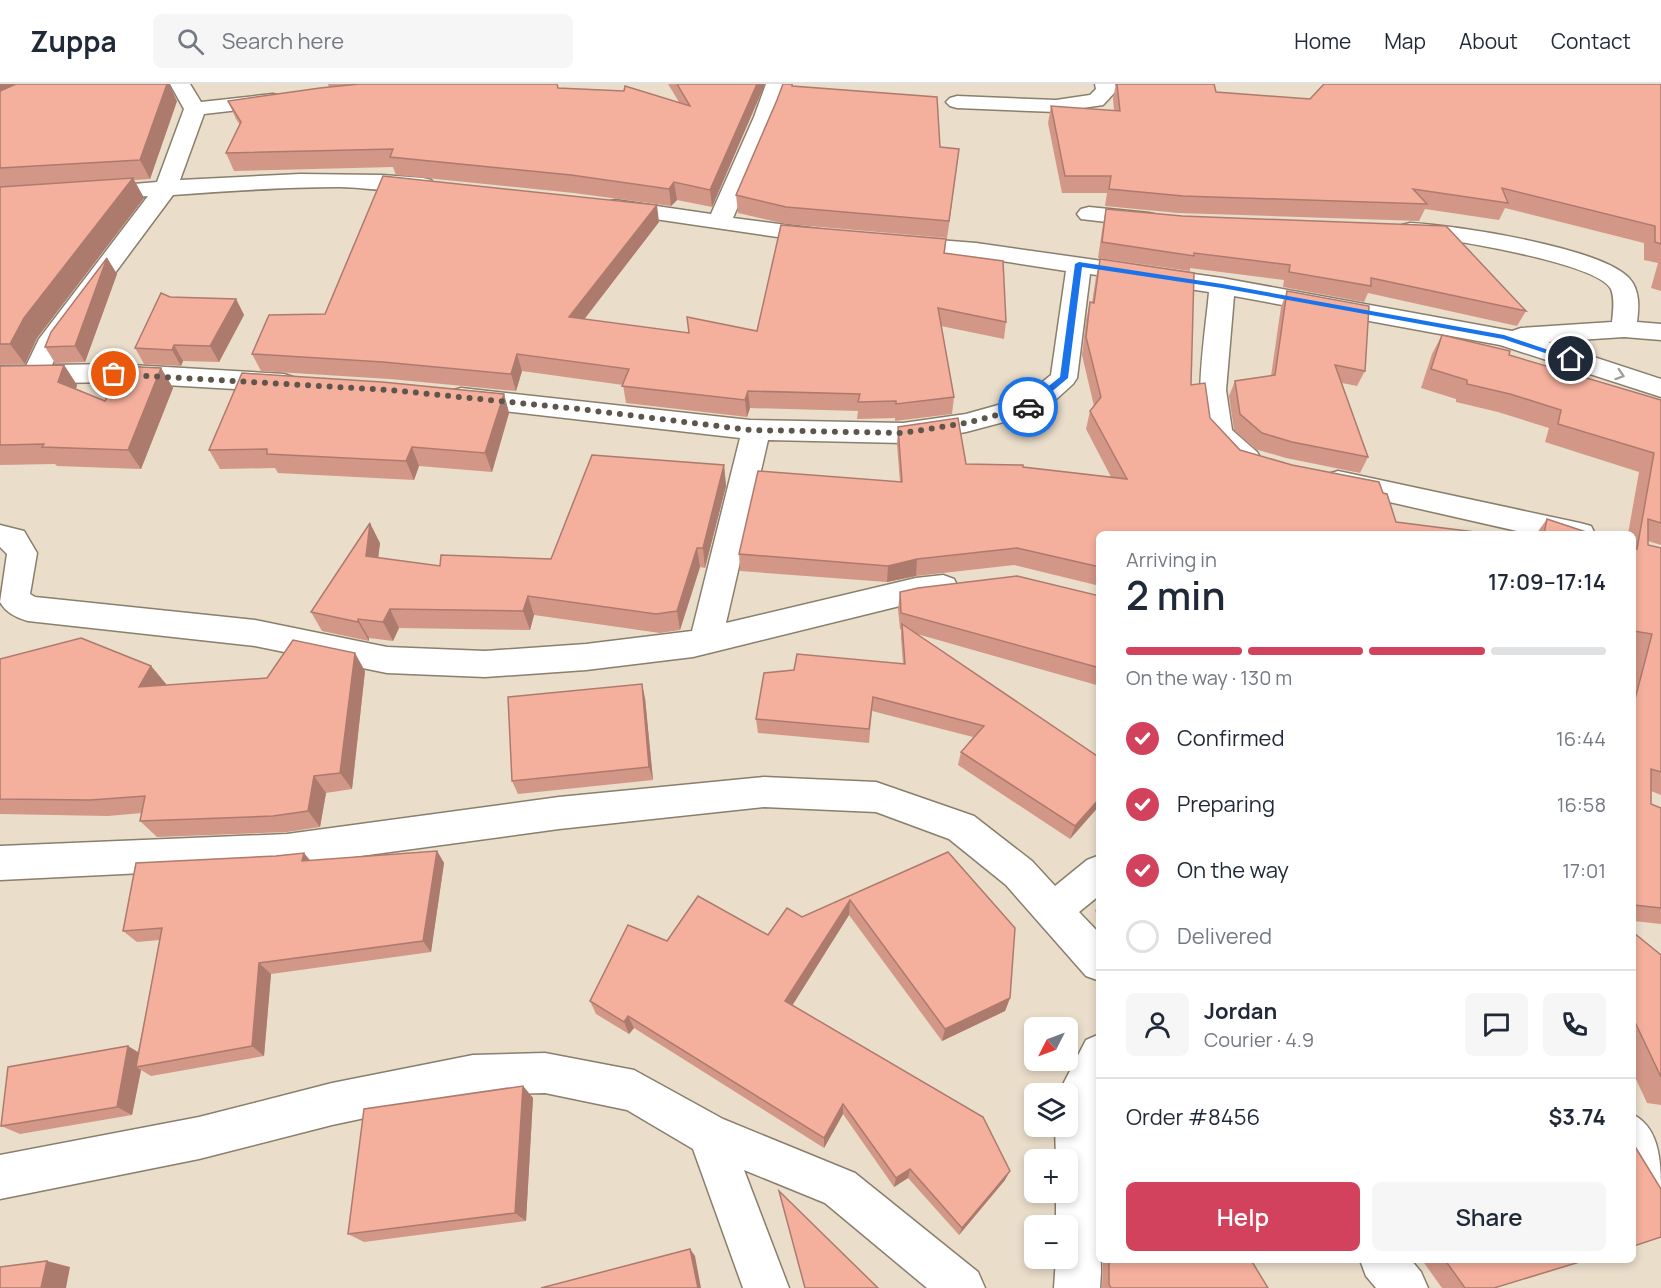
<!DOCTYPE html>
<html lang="en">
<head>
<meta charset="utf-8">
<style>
  body { margin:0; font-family:Manrope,sans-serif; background:#f6f6f7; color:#1f2937; height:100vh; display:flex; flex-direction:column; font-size:22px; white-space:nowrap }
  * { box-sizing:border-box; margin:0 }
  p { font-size:20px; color:#747a83 }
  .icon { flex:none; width:33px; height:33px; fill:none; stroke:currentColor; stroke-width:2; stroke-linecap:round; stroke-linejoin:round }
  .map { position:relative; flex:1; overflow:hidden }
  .details { position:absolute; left:1096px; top:447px; width:540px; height:732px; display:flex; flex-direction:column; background:#fff; border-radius:9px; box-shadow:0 3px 9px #0003 }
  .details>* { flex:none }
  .needle { width:39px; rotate:228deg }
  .buttons { position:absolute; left:1024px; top:933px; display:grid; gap:12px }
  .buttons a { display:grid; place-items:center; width:54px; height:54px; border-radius:9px; background:#fff; box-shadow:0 3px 9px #0003; font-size:30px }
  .pin { position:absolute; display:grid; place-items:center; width:51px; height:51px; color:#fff; margin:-26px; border:3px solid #fff; border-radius:50%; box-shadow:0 2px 6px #0007 }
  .courier { position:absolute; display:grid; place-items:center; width:60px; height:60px; margin:-30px; border:4px solid #1a73e8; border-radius:50%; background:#fff; color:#222; box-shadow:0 2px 8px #0007 }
  .overview em { font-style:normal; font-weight:600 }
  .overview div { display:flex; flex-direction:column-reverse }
  .overview { display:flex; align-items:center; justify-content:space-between; height:102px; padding:0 30px }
  h1 { font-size:39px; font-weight:600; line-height:45px }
  .bar { display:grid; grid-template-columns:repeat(4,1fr); gap:9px 6px; align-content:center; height:72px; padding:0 30px }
  .bar i { height:8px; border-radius:4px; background:#e0e1e3 }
  .bar .current { background:#d2425c }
  .bar p { grid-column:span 4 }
  .line { display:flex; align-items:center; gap:15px; padding:0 30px; border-top:2px solid #e0e1e3 }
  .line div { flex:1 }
  .round { display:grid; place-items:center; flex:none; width:63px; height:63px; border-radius:9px; background:#f6f6f7 }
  ol { padding:0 30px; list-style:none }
  li { display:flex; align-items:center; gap:18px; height:66px }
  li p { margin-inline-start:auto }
  li .icon { padding:6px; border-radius:50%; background:#d2425c; color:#fff; stroke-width:4 }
  li:last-child { color:#747a83 }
  li i { width:33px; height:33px; border:3px solid #e0e1e3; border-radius:50% }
  .action { display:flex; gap:12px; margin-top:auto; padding:12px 30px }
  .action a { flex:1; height:69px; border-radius:9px; background:#d2425c; color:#fff; font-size:24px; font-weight:600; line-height:69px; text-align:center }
  .action a+a { background:#f6f6f7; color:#1f2937 }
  header { display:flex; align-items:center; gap:36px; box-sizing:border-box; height:84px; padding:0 30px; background:#fff; border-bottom:2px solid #e0e1e3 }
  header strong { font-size:28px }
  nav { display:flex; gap:33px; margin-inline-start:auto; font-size:21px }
  .search { width:420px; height:54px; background:#f6f6f7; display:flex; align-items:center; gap:15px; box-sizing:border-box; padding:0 21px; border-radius:9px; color:#747a83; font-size:22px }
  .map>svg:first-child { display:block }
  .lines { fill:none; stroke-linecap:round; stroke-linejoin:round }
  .minor-casing { stroke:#8a7e6c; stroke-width:3 }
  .minor { fill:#fff; fill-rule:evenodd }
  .wall { fill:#d39787 }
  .shaded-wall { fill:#ac7b6e }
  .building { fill:#f5b09d; stroke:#ac7b6e; stroke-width:1.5 }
  .oneway { stroke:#a09f9c }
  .route { fill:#1a73e8 }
  .done { stroke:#5e564c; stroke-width:6; stroke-dasharray:0 10.8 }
</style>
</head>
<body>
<header>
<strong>Zuppa</strong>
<div class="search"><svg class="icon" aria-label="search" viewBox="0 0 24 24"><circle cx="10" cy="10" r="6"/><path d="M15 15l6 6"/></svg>Search here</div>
<nav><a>Home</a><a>Map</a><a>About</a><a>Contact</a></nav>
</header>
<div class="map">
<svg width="1661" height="1204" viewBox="0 0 1661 1204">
  <rect width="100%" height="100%" fill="#eaddca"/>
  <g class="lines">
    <defs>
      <g id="minor">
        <path d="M170,0h20l11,18 72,-8 7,2 4,4 -4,4 -7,2 -69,8 -24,66 120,-6 82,1 41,3 8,2 3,5 -3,5c-21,5 -67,-3 -92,-3 -56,0 -111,4 -166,8l-113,152 -8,18 62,-1 170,10 9,3 4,6 -4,6 -9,3 -170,-10 -114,2v-18h26l13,-27 109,-143 -53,4 -8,-2 -3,-5 3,-5 70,-6 27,-73z"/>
        <polygon points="766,0 786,0 776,33 733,134 825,146 833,148 837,153 833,158 825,160 607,128 603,123 607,118 615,116 711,130 754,33"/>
        <polygon points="1095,0 1115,0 1117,6 1103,21 1056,28 957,24 950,22 946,18 950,14 957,12 1056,16 1090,11 1096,5"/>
        <polygon points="1089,123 1149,129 1157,131 1161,136 1157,141 1149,143 1081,135 1077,130 1081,125"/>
        <path d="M1410,139c44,2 190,24 219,55 11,12 10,29 8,44l24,2v16l-37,-3 -76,5 113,37v18l-161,-52 -266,-49 -8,94 6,40 25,22 4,7 -4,7c-15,4 -21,-1 -32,-11 -6,-6 -16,-12 -19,-20 -13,-32 0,-107 3,-143l-119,-18 -13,104 -4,6 -31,28 -76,20 -63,11 -135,-3 -42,183 190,-45 27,-3 11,4 4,8 -4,8 -38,7 -223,55 -107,13 -101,7 -98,-4 -132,-27 -227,-25c-11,-3 -22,-8 -28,-19l7,-48 -7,-7v-22l24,6 13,22 -7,41 5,3 220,23 132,27 98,4 101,-7 106,-13 48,-193 -279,-32 -10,-3 -4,-6 4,-6 10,-3 289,32 153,3 63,-9 57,-16 28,-23 15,-104 -90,-14 -84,-8 -4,-5 4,-5 8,-2 76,6 246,35 290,53 9,-3 91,-6c1,-10 3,-23 -1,-33 -13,-25 -146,-47 -177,-51 -11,-1 -22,0 -32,-3l-4,-5 4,-5z"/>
        <polygon points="1338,387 1580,439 1591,442 1595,450 1530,450 1328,404 1324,397 1328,390"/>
        <polygon points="764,693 876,698 974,732 1032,777 1055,802 1087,776 1100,771 1100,811 1079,828 1100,850 1100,897 1086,892 1006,801 949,755 876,728 764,723 559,745 287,782 0,796 0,762 287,750 559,713"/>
        <polygon points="1100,950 1100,1014 1097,1019 1101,1188 1100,1204 1054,1204 1056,1174 1068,1174 1068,1142 1056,1142 1056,1108 1068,1108 1068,1076 1056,1076 1055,1042 1068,1042 1068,1010 1058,1010 1086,956"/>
        <polygon points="545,969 634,986 723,1035 855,1089 978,1188 985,1204 927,1204 825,1119 744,1086 789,1204 743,1204 693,1065 627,1026 545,1009 473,1011 332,1041 199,1075 0,1115 0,1071 199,1033 332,999 473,971"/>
        <path d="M1634,1031c27,15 27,49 27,84l-15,-7 -12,-19z"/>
        <polygon points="1360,1176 1411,1176 1421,1188 1428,1204 1376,1204 1366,1192"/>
      </g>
    </defs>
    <use href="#minor" class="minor-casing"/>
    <use href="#minor" class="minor"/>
  </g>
  <g class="wall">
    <polygon points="0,0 177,17 150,95 134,96 144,114 37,254 25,280 0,280"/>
    <polygon points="328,0 557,0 558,4 679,18 668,0 765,0 712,123 677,116 671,122 574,109 396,91 393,83 234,87 226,69 240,41 236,35 228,17 329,3"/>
    <polygon points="783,0 793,0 793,3 940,63 959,65 947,154 786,140 738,129 736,111 777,16"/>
    <polygon points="1116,0 1214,0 1216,8 1310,15 1661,0 1661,207 1651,204 1658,179 1644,176 1644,159 1505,124 1499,136 1425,125 1419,137 1178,129 1105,122 1107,109 1062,109 1048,39 1051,22 1114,27 1113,14"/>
    <polygon points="1106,125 1526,227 1517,242 1368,209 1364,218 1283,203 1284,196 1190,184 1190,187 1098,174 1103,140"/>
    <polygon points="659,138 584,235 689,249 757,247 946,155 945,169 1006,238 1004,255 941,242 954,313 952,330 895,337 895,334 857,335 858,327 750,324 747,333 626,319 623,301 522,287 516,307 390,295 261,287 252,270 325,230"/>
    <polygon points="107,174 117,190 85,278 55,279 45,263"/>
    <polygon points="1100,175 1191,301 1210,334 1240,366 1383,409 1396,438 1100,450 1100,502 1014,481 916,492 887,498 740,487 739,470 900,398 897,361 898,343 966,380 1023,383 1111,393 1086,345 1090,327 1094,322 1082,271 1086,236 1090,218 1092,219 1096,193"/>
    <polygon points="1287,207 1365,287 1357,302 1342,299 1368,373 1360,389 1286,374 1255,365 1234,346 1229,312 1235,297 1271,292 1281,223"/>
    <polygon points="170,213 236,215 244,231 219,278 183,277 181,282 144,280 135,264"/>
    <polygon points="1442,251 1661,316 1661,461 1648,457 1648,461 1661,464 1661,711 1651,707 1651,720 1661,724 1661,840 1634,837 1634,573 1635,567 1634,567 1634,450 1628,450 1639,388 1545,358 1549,344 1498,328 1456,318 1456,315 1421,304 1432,270"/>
    <polygon points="64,281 77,301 76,305 105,317 161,284 173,304 141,385 57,382 55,380 0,381 0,282"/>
    <polygon points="504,310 509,329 492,388 419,382 414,396 278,389 275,384 220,385 209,366"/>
    <polygon points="724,381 726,402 705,484 700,483 680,546 660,549 534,531 530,546 399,544 393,557 369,554 369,557 322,547 311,528 380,459 378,474 440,482 551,475"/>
    <polygon points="1547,435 1592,450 1536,450"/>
    <polygon points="900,508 1100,512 1100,602 917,550 1100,721 1070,755 958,681 961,668 973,653 872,627 869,659 758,649 756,635 903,580 901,554 901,546 900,545 898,525"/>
    <polygon points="0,575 151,582 166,600 166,601 365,587 352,705 326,709 320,743 287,748 157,753 140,737 142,729 108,732 0,730"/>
    <polygon points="645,614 653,696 518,710 512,697"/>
    <polygon points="437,767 444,779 431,868 271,890 264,972 151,992 141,986 132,1031 20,1050 1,1042 138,968 160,856 137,858 123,847 311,777"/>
    <polygon points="948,768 1010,914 1005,927 942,957 849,831 792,921 1005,1096 959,1151 908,1094 894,1103 843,1030 824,1064 634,944 629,950 596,930 590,917 667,857 768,851 802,833"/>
    <polygon points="1100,818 1100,832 1095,827"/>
    <polygon points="1634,849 1661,871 1661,1021 1647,1019 1634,991"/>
    <polygon points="523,1002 533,1014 526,1137 364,1158 348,1150"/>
    <polygon points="1103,1176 1251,1176 1268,1204 1102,1204"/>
    <polygon points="1422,1176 1586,1176 1494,1204 1442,1204"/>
  </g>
  <g class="shaded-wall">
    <polygon points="0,0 29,0 0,14"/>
    <polygon points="167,0 169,0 177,17 150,95 140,76"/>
    <polygon points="757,0 765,0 712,123 710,106"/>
    <polygon points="959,65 957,82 947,154 949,137"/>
    <polygon points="133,94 144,114 37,254 25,280 10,260 24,234"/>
    <polygon points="674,98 677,116 671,122 669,105"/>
    <polygon points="657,121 659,138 573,250 569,233"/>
    <polygon points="107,174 117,190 85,278 75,262"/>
    <polygon points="236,215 244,231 219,278 210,262"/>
    <polygon points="174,261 183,277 181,282 172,266"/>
    <polygon points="517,270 522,287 516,307 511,290"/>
    <polygon points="64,281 77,301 72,317 58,298"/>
    <polygon points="161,284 173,304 141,385 128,366"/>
    <polygon points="748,307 750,324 747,333 745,316"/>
    <polygon points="504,310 509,329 492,388 485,369"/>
    <polygon points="412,363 419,382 414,396 406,377"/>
    <polygon points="724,381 726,402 705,484 703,464"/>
    <polygon points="370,439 380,459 376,491 366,472"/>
    <polygon points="697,464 700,483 680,546 677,527"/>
    <polygon points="917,475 916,492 887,498 888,482"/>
    <polygon points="528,512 534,531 530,546 523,527"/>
    <polygon points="390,525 399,544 393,557 383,538"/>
    <polygon points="358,535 369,554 369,557 358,538"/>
    <polygon points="355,569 365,587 352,705 340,689"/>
    <polygon points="151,582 166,600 154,620 139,603"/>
    <polygon points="642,600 645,614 653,696 649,683"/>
    <polygon points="314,692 326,709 320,743 308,727"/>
    <polygon points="1100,714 1100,721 1070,755 1075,742"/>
    <polygon points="437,767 444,779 431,868 423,857"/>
    <polygon points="304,769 314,781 302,777"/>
    <polygon points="850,816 849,831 787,930 785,917"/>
    <polygon points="259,879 271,890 264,972 252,962"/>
    <polygon points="1010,914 1005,927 942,957 945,945"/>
    <polygon points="628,932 634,944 629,950 624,938"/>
    <polygon points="128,962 143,971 136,983 141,986 132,1031 117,1023"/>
    <polygon points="523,1002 533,1014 526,1137 515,1129"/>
    <polygon points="843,1020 843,1030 824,1064 824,1054"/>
    <polygon points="910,1085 908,1094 894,1103 896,1094"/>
    <polygon points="1010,1087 1005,1096 959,1151 962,1144"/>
    <polygon points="690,1165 695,1172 701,1204 698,1204"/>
    <polygon points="47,1177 70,1183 66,1204 41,1204"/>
  </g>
  <g class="building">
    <polygon points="16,0 167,0 140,76 0,84 0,7"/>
    <polygon points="359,0 557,0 558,4 624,7 625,2 690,22 677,0 757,0 710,106 674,98 669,105 571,91 390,73 393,65 226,69 241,38 228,17 320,4"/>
    <polygon points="783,0 792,0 792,2 937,13 940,63 959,65 949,137 786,123 736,111 777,16"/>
    <polygon points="1117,0 1214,0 1216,8 1310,15 1324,0 1661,0 1661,160 1655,158 1655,142 1502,104 1508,119 1413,105 1427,120 1183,112 1109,105 1111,92 1065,92 1051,22 1120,27"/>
    <polygon points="383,92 657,121 569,233 689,249 687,233 757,247 781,141 946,155 944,169 1003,177 1006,238 938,224 954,313 896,320 896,317 858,318 860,310 748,307 745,316 622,302 629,285 517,270 511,290 383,278 252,270 269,231 325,230"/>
    <polygon points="133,94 24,234 10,260 0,260 0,103"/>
    <polygon points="1106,125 1182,132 1446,142 1526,227 1371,194 1371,202 1289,188 1290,181 1194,169 1194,172 1102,158"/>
    <polygon points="107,174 75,262 45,263 51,248"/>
    <polygon points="1100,175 1194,189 1191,301 1205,299 1210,334 1240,366 1292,381 1379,398 1383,409 1387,410 1396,438 1475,448 1476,450 1100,450 1100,483 1017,464 917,475 888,482 739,470 758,387 902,398 898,343 958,334 966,380 1023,381 1023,383 1127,395 1090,327 1101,313 1086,253 1090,218 1094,219"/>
    <polygon points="1287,207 1369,222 1365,287 1335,281 1368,373 1292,358 1262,349 1240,330 1235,297 1275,291"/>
    <polygon points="161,209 170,213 236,215 210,262 174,261 172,266 135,264"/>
    <polygon points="1442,251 1510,267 1509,271 1661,316 1661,439 1648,435 1648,461 1661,464 1661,688 1651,685 1651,720 1661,724 1661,824 1634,821 1634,619 1652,550 1634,547 1634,464 1637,465 1654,369 1558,340 1561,326 1510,310 1467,300 1467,296 1431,285"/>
    <polygon points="64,281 58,298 105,317 122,282 161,284 128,366 42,363 44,360 0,361 0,282"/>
    <polygon points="242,289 382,298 504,310 485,369 412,363 406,377 267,370 267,365 209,366"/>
    <polygon points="592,371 724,381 703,464 697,464 677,527 656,530 528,512 523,527 390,525 383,538 358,535 358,538 311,528 370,439 366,472 440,482 441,471 551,475"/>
    <polygon points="1547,435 1592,450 1544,450"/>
    <polygon points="1017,492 1100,512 1100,584 901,529 900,508 918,504"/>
    <polygon points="902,540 1100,674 1100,714 1075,742 961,668 984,642 873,613 869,645 756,635 764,589 794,586 797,570 905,580"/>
    <polygon points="81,554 151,582 139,603 267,594 293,556 355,569 340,689 314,692 308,727 273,732 140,737 145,712 90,716 0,715 0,575"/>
    <polygon points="642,600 649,683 512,697 508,613"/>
    <polygon points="437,767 423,857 259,879 252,962 136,983 162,844 123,847 136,779 276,772 304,769 302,777"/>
    <polygon points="948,768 1015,844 1010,914 945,945 850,816 785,917 983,1033 1010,1087 962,1144 910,1085 896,1094 843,1020 824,1054 628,932 624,938 590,917 628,841 667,857 698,812 768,851 787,824 802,833"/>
    <polygon points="1634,849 1661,871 1661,993 1634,936"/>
    <polygon points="128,962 117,1023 1,1042 8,983"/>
    <polygon points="523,1002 515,1129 348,1150 364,1025"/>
    <polygon points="1634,1061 1661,1105 1661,1153 1634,1162"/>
    <polygon points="779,1107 878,1204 805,1204"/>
    <polygon points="690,1165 698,1204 541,1204"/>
    <polygon points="1109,1176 1251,1176 1268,1204 1111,1204 1109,1200"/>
    <polygon points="1445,1176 1586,1176 1494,1204 1465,1204"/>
    <polygon points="47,1177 41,1204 0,1204 0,1183"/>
  </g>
  <defs><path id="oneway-chevron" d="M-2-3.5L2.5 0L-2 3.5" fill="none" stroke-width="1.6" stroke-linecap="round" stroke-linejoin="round" transform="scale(1.5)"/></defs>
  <use class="oneway" href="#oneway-chevron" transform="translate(1620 291) rotate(18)"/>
  <polygon class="route" points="1079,178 1222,200 1504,251 1575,275 1569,277 1503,255 1222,204 1082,183 1068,294 1031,325 1025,325 1025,321 1060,293 1075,180"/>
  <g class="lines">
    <polyline class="done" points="114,290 390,306 579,325 750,346 903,349 966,339 1028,323"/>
  </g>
</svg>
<div class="buttons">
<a><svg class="needle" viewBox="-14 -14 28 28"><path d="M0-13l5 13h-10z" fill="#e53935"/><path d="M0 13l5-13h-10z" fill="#747a83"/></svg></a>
<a><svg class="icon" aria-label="layers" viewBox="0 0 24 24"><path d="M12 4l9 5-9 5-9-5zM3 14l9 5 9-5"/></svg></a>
<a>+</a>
<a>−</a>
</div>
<div class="pin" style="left:114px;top:290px;background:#ea580c"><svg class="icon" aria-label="bag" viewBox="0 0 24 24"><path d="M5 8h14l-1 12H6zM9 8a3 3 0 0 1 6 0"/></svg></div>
<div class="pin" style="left:1571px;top:275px;background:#1f2937"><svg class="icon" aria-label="home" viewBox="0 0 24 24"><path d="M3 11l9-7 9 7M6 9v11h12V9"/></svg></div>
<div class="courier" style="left:1028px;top:323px"><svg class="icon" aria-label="car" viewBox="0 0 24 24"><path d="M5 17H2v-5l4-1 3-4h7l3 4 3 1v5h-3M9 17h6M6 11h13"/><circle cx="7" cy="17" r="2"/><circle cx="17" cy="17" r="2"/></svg></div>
<section class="details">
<div class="overview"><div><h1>2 min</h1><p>Arriving in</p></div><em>17:09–17:14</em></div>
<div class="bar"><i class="current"></i><i class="current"></i><i class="current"></i><i></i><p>On the way · 130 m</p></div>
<ol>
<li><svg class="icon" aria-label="check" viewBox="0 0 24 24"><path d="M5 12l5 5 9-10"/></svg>Confirmed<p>16:44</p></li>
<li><svg class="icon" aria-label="check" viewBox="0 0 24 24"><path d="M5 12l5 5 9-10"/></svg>Preparing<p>16:58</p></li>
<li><svg class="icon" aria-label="check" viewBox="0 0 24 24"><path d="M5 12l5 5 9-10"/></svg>On the way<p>17:01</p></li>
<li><i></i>Delivered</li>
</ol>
<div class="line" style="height:108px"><a class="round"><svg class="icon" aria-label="person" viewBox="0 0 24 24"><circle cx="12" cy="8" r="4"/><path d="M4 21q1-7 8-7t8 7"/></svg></a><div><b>Jordan</b><p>Courier · 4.9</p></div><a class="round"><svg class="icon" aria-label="chat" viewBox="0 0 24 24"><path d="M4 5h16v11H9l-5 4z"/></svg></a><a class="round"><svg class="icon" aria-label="phone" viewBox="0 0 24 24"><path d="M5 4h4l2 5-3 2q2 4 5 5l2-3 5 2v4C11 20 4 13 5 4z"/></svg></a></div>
<div class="line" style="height:78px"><div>Order #8456</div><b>$3.74</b></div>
<div class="action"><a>Help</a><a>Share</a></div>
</section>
</div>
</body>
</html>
